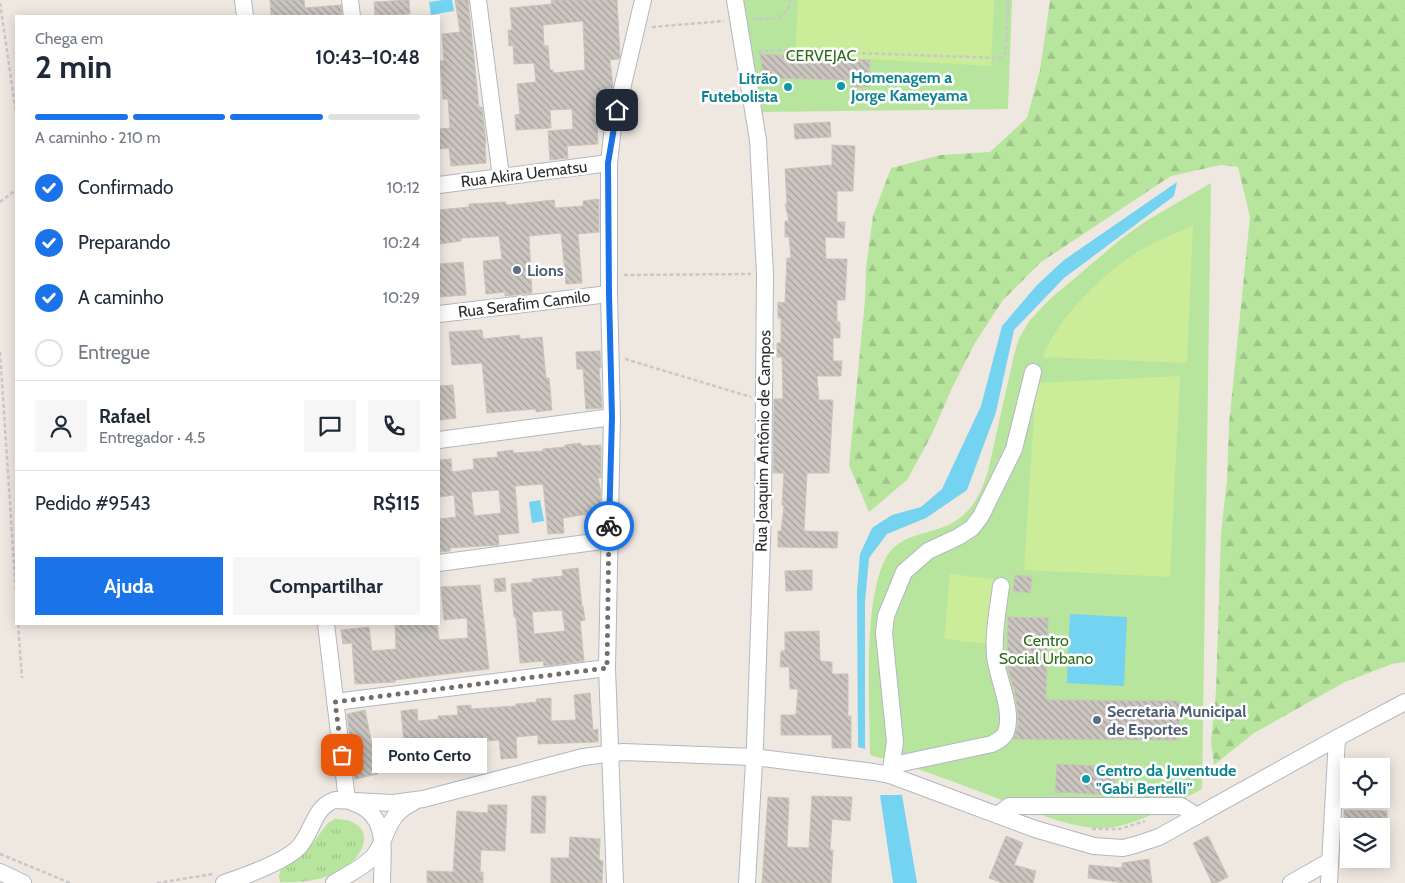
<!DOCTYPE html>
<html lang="pt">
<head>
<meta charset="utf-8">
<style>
  body { margin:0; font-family:Cabin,sans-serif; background:#f6f6f7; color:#1f2937; height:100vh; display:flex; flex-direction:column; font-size:19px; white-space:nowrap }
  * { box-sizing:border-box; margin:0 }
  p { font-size:16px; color:#747a83 }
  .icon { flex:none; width:28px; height:28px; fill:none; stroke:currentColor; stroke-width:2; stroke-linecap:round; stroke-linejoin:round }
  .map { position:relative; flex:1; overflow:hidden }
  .sheet { position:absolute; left:15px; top:15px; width:425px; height:610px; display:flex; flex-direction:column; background:#fff; border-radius:0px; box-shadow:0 2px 12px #0003 }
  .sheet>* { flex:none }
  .controls { position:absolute; left:1340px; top:758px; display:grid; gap:10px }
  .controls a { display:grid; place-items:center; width:50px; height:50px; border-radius:0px; background:#fff; box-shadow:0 2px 12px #0003; font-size:25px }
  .pin { position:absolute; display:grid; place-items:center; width:42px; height:42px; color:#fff; margin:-21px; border-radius:10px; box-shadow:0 2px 8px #0006 }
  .courier { position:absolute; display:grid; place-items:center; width:50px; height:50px; margin:-25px; border:4px solid #1a73e8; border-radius:50%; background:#fff; color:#222; box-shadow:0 1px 6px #0007 }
  .bubble { position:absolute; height:35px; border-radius:0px; background:#fff; box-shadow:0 2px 12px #0003; font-size:16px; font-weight:700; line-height:35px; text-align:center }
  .head em { font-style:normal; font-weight:700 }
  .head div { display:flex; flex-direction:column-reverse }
  .head { display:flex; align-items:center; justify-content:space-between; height:85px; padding:0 20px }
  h1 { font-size:32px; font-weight:700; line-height:38px }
  .bar { display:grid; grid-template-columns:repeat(4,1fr); gap:8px 5px; align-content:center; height:60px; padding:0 20px }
  .bar i { height:6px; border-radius:4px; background:#e0e1e3 }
  .bar .on { background:#1a73e8 }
  .bar p { grid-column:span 4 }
  .line { display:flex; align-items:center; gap:12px; padding:0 20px; border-top:1px solid #e0e1e3 }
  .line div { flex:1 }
  .round { display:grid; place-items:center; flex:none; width:52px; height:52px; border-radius:0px; background:#f6f6f7 }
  ol { padding:0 20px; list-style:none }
  li { display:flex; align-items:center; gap:15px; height:55px }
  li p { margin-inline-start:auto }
  li .icon { padding:5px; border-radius:50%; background:#1a73e8; color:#fff; stroke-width:4 }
  li:last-child { color:#747a83 }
  li i { width:28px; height:28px; border:2px solid #e0e1e3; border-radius:50% }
  .action { display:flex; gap:10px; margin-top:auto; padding:10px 20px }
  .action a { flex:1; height:58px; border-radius:0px; background:#1a73e8; color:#fff; font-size:20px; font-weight:700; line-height:58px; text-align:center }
  .action a+a { background:#f6f6f7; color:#1f2937 }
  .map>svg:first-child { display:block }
  .grass { fill:url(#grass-tufts) }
  .forest { fill:url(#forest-firs) }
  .park { fill:#b7e59d }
  .pitch { fill:#cbec98 }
  .water { fill:#73d3f0 }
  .building { fill:url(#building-back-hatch); stroke:#cac4b9; fill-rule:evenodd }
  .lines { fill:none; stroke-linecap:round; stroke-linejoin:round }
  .minor-casing { stroke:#b3b7c1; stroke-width:18 }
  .path { stroke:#c8c8c8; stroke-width:2.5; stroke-dasharray:4 2.5; stroke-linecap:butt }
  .minor { stroke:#fff; stroke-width:16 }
  .done { stroke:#716e6c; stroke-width:5; stroke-dasharray:0 9 }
  .route { stroke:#1a73e8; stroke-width:6 }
  .culture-dot { fill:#0f9aa8; stroke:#fff; stroke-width:2 }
  .service-dot { fill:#5c6f8a; stroke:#fff; stroke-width:2 }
  .labels { text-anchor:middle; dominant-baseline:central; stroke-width:5; stroke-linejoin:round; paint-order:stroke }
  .park-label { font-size:16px; fill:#2e6d1a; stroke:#fff }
  .culture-label { font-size:16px; font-weight:bold; fill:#0d838f; stroke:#fff; text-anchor:start }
  .street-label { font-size:16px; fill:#2d2d2d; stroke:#fff }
  .service-label { font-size:16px; font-weight:bold; fill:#4e5e75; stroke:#fff; text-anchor:start }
</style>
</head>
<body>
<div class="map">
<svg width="1405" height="883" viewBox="0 0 1405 883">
  <defs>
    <pattern id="grass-tufts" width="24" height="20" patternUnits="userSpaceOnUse" patternTransform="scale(1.25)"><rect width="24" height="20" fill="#b7e59d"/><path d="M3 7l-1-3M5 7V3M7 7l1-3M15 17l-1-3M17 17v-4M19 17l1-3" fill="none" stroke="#9ec588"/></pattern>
    <pattern id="forest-firs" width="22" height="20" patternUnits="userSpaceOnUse" patternTransform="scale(1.25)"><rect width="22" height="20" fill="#b7e59d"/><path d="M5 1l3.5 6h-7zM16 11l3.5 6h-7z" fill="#9ec588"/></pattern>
    <pattern id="building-back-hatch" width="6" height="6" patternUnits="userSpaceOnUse" patternTransform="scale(1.25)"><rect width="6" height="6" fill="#cac5bf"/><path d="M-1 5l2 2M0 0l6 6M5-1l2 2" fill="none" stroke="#a4a09c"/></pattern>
  </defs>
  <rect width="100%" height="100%" fill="#efe8e0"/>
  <path class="grass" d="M335,819c36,0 37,28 12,47 -18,14 -45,17 -67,16l-1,-6 2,-7 24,-16 23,-30z"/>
  <polygon class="forest" points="1050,0 1405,0 1405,662 1392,664 1345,682 1254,733 1214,765 1211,741 1216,691 1221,533 1227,480 1229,424 1250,217 1238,167 1221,165 1171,176 1041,262 1003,300 975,343 952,388 931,436 907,480 869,512 849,465 865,300 866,268 873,216 891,168 941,155 990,152 1027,118 1040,70"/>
  <g class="park">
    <polygon points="739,0 1012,0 1008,109 757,112"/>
    <path d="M1211,183l-9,606c-28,15 -64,36 -95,39 -34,2 -69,-15 -100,-26 -45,-17 -90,-35 -137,-47 0,-51 -8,-157 17,-199 15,-24 45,-21 67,-34 8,-5 16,-12 21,-21 12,-18 15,-40 20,-61 6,-28 13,-57 19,-85l5,-17 11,-18 20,-21 71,-60 25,-18z"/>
  </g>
  <g class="pitch">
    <polygon points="798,0 994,0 991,66 795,55"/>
    <path d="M1193,225l-6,138 -144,-6c13,-38 60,-83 94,-105 18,-11 38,-18 56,-27z"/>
    <polygon points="1180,376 1170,577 1024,570 1036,383"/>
    <polygon points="950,574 994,579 988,644 944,639"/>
  </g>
  <g class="water">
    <polygon points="443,0 452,0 454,11 431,15 429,2"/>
    <polygon points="1177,182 1174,196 1064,278 1014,330 996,412 967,490 926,518 887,534 869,558 865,602 865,749 858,747 857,591 860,554 872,528 892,515 921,507 942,489 981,406 1002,326 1037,285 1064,260"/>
    <polygon points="540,500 544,521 532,523 529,502"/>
    <polygon points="1070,614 1127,617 1124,686 1067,683"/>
    <polygon points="880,795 902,795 917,883 893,883"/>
  </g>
  <g class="building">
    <polygon points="270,0 304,0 305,8 341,5 342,16 271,16"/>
    <polygon points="409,0 410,14 375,16 374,2"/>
    <polygon points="455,0 468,0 479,107 482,107 486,143 485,143 486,163 451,166 449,148 439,149 439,129 450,128 448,99 443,99 440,61 444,61 442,34 460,32"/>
    <path d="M557,0h60l3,56 -1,3 -9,1 3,26 -3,12 -14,1 2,45 -31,2 1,12 -18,2 -2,-29 25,-2 -1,-20 -22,1 1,18 -35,2 -1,-15 5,-1 -3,-30 19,-2 -2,-19 -20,1 -1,-19 -4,1 -1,-16h4l-2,-22 42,-4 -1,-3zM583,21l2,49 -32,3v-3h-3l-2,-24h-4l-1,-21z"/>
    <polygon points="760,54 870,60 869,87 851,87 851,80 763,78"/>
    <polygon points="830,122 831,137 795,139 794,124"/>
    <polygon points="832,145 855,146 853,191 837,191 837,222 845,222 844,238 825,237 826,259 847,259 845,300 837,300 837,322 840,322 840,338 833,338 833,361 842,361 841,376 817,376 819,400 833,400 829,473 807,473 804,531 838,532 837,548 778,547 778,531 781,531 784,506 782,505 784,473 773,473 774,399 783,399 782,357 777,357 777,343 781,343 781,318 778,318 778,302 785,303 787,258 791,258 789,237 785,237 785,221 789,221 785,204 787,204 785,169 832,165"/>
    <polygon points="599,199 599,232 578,234 582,283 566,284 561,233 529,236 532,293 505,296 505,292 486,294 483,261 502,259 499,236 461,238 461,241 439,244 439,210 469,207 469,204 506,202 506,205 554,200 555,208 583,206 583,201"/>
    <polygon points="463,262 466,295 439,297 439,264"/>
    <polygon points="482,330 483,339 520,335 520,339 542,337 546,378 549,378 552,410 536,412 536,409 487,413 482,363 452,365 449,332"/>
    <polygon points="600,351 601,368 599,368 602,408 586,409 583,369 577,369 576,352"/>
    <polygon points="453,385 456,418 440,420 439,386"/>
    <path d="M581,443v3l20,-1v33h-3l3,14 -1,20 -37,6 1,15 -16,1 -5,-50 -28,2 4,47 -21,2 1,10 -49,3v3l-11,1v-33l17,-2 -2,-22 -15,2v-37l12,-1 1,13 22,-3 -1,-10 25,-2 -1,-5 16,-2v3l30,-2v-2l22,-2v-2zM499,490l2,23 -27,3 -3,-24z"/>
    <path d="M578,568l4,39 1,-1 2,14 -5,1 4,40 -40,5 -1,-5 -23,2 -4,-46h-2l-3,-33 22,-2 -1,-3 31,-3 -1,-6zM562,610l3,21 -31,3 -2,-22z"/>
    <polygon points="812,570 812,590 786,591 785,571"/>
    <polygon points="1015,575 1032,577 1030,593 1013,591"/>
    <polygon points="505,578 506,591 495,592 494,579"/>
    <polygon points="480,585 489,669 395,680 395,682 355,684 352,643 343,644 341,630 369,627 372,651 396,649 395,624 437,624 439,640 468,638 467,618 444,620 441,587"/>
    <polygon points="1008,617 1048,618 1046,700 1180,701 1179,740 1014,739 1018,726 1018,714 1014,687 1013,687 1007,664"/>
    <polygon points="819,631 820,661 832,662 832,674 848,674 848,716 851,716 851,748 832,748 832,735 781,735 781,715 796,715 798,689 790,689 789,667 780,667 781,651 785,651 785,632"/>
    <polygon points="590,693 593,730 598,729 598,742 538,744 538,735 516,737 517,758 501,759 499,740 475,742 477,755 463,757 462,747 439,749 440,752 424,753 422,742 404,744 401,711 417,709 418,721 439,719 438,716 458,715 457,706 471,705 471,709 516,706 516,704 537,702 536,699 551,698 551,721 576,720 574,695"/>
    <polygon points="365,710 378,774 355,779 347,714"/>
    <polygon points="1057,764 1116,767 1114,795 1055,792"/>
    <polygon points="532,796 546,796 545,833 531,833"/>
    <polygon points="812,796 852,797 850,821 832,819 830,850 833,850 831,883 762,883 768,797 789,798 787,847 809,848"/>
    <polygon points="488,805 507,805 505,851 481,850 480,872 483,872 483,883 427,883 427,871 453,872 457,811 488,813"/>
    <polygon points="1344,810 1387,811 1387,826 1344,826"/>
    <polygon points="1006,836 1023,843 1014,865 1036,871 1033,883 1002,883 989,878"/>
    <polygon points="1208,836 1228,877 1216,883 1212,883 1193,843"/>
    <polygon points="570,837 600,839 599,860 603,861 602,883 551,883 551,858 569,858"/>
    <polygon points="1149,859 1152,883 1124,883 1088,878 1089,865 1122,868 1122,863"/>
  </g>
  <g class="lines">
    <defs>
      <g id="minor">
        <polyline points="243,0 245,16"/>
        <polyline points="350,0 352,16"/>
        <polyline points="478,0 501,177"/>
        <polyline points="735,0 758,140 765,274 763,512 755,745 747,883"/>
        <polyline points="439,185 609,163"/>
        <polyline points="439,314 609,294"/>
        <polyline points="439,440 612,417"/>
        <polyline points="439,563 609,540"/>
        <polyline points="326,624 347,800"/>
        <polyline points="335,702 607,668"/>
        <path d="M893,765l99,-21c5,-3 12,-6 14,-12 8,-21 -9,-55 -11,-76 -2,-23 3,-47 6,-70"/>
        <polyline points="890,775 895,742 884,633 886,616 904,572 928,551 958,537 972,528 981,516 1014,449 1033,372"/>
        <path d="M354,803c36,12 28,50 28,80"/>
        <polyline points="999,814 1009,806 1181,806 1197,816"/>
        <polyline points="0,872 23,883"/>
        <path d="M224,883c21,-7 58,-20 74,-35 15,-15 15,-41 37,-48l58,3 30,-4 160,-42 40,-5 131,5 120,15 16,3 145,54 59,17 29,2 12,-3 24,-8 178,-99 68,-36"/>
        <path d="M334,883c13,-8 28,-15 39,-26 17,-21 11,-41 41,-55"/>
        <polyline points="615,883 607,668 612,417 609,294 609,163 613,127 643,0"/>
        <polyline points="1291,883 1330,861"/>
        <polyline points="1329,883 1337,738"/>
      </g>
    </defs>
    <use href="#minor" class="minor-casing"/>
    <g class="path">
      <polyline points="0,3 16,113"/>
      <path d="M752,19c17,-1 36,3 38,-19"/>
      <polyline points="652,27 724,21"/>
      <polyline points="758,52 773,50 997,58 1003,56 1006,52 1008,0"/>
      <polyline points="0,202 16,190"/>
      <polyline points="624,275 751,274"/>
      <polyline points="0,352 16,594"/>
      <polyline points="625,359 751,397"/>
      <polyline points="18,624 22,678"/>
      <polyline points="1092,829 1120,829 1145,821"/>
      <polyline points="0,854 70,883"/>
      <polyline points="157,883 213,874"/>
    </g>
    <use href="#minor" class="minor"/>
  </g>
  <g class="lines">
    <polyline class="done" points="342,755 335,702 607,668 609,526"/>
    <polyline class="route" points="609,526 612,417 609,294 608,163 617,110"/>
  </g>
  <g class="culture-dot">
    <circle cx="841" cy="86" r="5"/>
    <circle cx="788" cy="87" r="5"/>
    <circle cx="1086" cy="779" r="5"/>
  </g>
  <g class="service-dot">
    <circle cx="517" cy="270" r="5"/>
    <circle cx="1097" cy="720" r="5"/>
  </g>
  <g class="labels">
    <g class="park-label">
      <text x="821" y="55">CERVEJAC</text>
      <text x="1046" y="640">Centro<tspan x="1046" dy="18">Social Urbano</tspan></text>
    </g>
    <g class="culture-label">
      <text x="851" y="77">Homenagem a<tspan x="851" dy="18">Jorge Kameyama</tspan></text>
      <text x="778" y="78" text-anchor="end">Litrão<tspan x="778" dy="18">Futebolista</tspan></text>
      <text x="1096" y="770">Centro da Juventude<tspan x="1096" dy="18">"Gabi Bertelli"</tspan></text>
    </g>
    <g class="street-label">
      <text transform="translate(524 174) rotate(-7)">Rua Akira Uematsu</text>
      <text transform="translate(524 304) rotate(-7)">Rua Serafim Camilo</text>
      <text transform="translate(763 441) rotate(-89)">Rua Joaquim Antônio de Campos</text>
    </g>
    <g class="service-label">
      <text x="527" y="270">Lions</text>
      <text x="1107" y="711">Secretaria Municipal<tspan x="1107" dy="18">de Esportes</tspan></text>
    </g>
  </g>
</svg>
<div class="controls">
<a><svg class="icon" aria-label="locate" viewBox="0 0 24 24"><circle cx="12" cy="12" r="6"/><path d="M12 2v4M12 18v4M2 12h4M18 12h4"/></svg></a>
<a><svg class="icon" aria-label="layers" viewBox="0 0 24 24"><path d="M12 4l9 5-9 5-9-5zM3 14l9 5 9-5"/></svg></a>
</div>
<div class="pin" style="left:342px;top:755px;background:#ea580c"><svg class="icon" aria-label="bag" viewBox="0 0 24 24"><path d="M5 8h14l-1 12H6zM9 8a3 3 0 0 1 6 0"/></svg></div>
<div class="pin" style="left:617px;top:110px;background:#1f2937"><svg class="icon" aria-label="home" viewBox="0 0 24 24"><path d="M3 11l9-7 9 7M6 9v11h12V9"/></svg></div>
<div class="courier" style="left:609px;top:526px"><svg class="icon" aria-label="bike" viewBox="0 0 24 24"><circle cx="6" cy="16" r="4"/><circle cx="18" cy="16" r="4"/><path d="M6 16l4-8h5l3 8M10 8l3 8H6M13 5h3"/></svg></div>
<div class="bubble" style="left:372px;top:738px;width:115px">Ponto Certo</div>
<section class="sheet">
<div class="head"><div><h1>2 min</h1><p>Chega em</p></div><em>10:43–10:48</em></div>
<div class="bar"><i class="on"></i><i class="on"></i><i class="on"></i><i></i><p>A caminho · 210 m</p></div>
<ol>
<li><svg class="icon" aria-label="check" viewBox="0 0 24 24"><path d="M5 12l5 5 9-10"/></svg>Confirmado<p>10:12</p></li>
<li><svg class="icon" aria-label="check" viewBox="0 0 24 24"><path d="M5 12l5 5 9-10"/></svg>Preparando<p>10:24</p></li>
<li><svg class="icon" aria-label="check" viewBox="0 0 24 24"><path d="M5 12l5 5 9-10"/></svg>A caminho<p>10:29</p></li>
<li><i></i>Entregue</li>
</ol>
<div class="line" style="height:90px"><a class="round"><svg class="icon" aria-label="person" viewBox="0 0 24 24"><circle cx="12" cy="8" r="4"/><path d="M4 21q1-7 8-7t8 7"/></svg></a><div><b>Rafael</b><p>Entregador · 4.5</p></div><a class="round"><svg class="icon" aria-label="chat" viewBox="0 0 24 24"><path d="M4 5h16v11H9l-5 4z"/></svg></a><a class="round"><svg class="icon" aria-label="phone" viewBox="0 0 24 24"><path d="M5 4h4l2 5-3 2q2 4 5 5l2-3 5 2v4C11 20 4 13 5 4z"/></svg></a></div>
<div class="line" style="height:65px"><div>Pedido #9543</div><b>R$115</b></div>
<div class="action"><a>Ajuda</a><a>Compartilhar</a></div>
</section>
</div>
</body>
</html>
